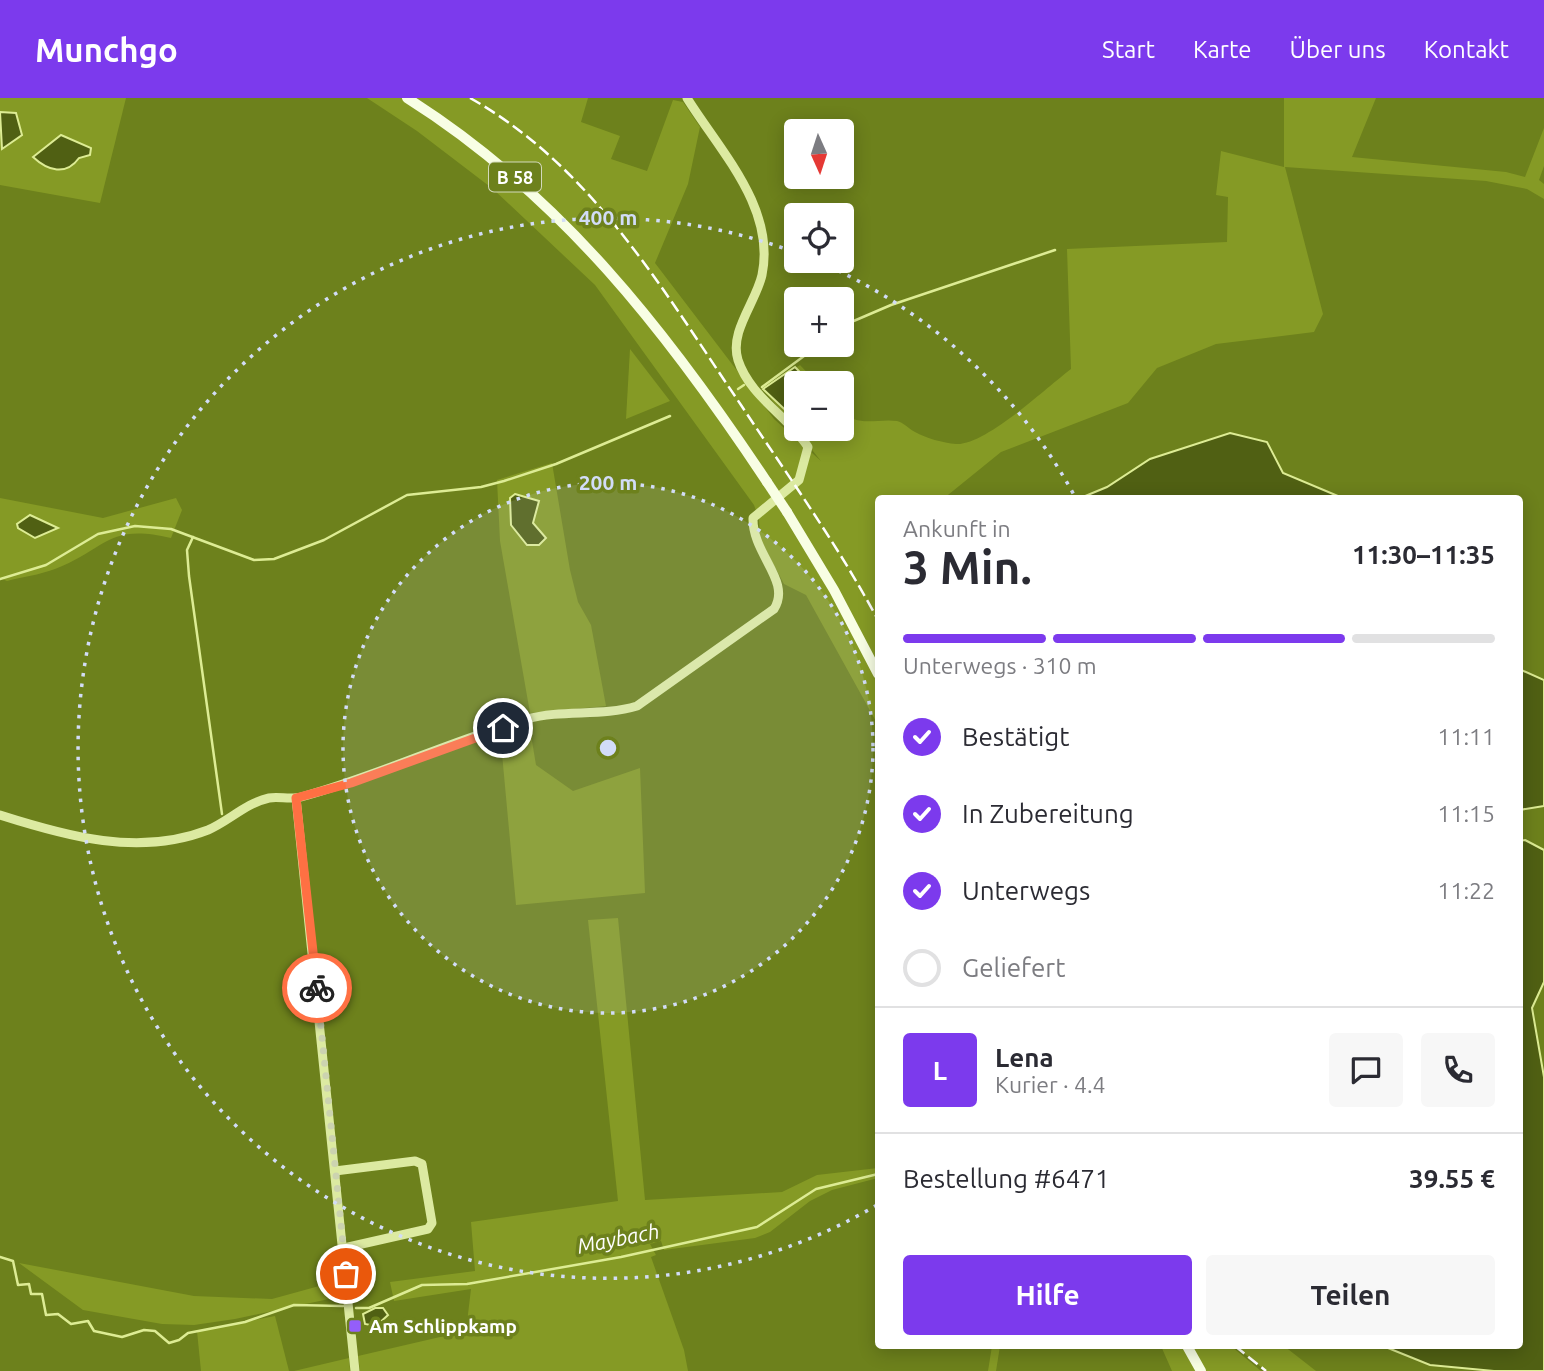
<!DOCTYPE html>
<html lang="de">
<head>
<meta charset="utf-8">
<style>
  body { margin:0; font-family:Ubuntu,sans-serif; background:#f7f7f7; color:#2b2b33; height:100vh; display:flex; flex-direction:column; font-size:26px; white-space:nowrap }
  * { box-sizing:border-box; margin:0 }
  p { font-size:23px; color:#7c7c81 }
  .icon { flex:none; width:38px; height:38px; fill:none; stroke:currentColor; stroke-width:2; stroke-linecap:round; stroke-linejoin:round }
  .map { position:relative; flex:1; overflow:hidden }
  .drawer { position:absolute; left:875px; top:397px; width:648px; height:854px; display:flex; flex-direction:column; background:#fff; border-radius:7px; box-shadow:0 4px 18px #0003 }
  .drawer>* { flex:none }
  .needle { width:46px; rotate:177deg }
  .fabs { position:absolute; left:784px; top:21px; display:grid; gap:14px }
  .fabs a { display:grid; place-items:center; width:70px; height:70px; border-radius:7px; background:#fff; box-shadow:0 4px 18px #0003; font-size:35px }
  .pin { position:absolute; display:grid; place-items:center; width:60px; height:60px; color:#fff; margin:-30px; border:4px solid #fff; border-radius:50%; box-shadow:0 2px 7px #0007 }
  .courier { position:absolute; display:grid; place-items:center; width:70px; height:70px; margin:-35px; border:5px solid #ff7043; border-radius:50%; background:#fff; color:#222; box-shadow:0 2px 9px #0007 }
  .headline em { font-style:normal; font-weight:600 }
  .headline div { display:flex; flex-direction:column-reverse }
  .headline { display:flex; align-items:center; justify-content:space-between; height:119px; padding:0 28px }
  h1 { font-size:46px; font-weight:600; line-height:52px }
  .bar { display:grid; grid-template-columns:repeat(4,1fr); gap:10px 7px; align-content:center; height:84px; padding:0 28px }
  .bar i { height:9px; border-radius:5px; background:#e1e1e2 }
  .bar .active { background:#7c3aed }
  .bar p { grid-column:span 4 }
  .line { display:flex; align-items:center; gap:18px; padding:0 28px; border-top:2px solid #e1e1e2 }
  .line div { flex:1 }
  .round { display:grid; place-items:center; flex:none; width:74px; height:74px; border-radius:7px; background:#f7f7f7 }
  ol { padding:0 28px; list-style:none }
  li { display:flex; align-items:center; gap:21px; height:77px }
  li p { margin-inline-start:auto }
  li .icon { padding:7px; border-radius:50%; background:#7c3aed; color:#fff; stroke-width:4 }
  li:last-child { color:#7c7c81 }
  li i { width:38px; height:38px; border:4px solid #e1e1e2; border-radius:50% }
  .primary-button { display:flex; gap:14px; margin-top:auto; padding:14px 28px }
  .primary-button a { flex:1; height:80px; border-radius:7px; background:#7c3aed; color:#fff; font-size:28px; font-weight:600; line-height:80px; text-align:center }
  .primary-button a+a { background:#f7f7f7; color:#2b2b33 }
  header { display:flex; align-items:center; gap:42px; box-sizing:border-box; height:98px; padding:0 35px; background:#7c3aed; color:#fff }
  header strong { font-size:33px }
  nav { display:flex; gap:38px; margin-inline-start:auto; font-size:24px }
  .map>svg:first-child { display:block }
  .green { fill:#859a25 }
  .water { fill:#506013; stroke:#ddec94; stroke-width:2 }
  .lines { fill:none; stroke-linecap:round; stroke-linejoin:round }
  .stream { stroke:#ddec94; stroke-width:2.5 }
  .minor { stroke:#dceaa1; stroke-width:9 }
  .major { stroke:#f8fee4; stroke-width:10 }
  .rail { stroke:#fff; stroke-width:2.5; stroke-dasharray:12 5; stroke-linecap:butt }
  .major-bridge { stroke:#f8fee4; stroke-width:10 }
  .done { stroke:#ccd3b0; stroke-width:7; stroke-dasharray:0 12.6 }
  .route { stroke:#ff7043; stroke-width:9 }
  .ring { fill:none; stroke:#d2dcf7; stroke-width:3.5; stroke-dasharray:3.5 7 }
  .poi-dot { fill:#945efa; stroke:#6d811c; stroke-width:2.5 }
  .labels { text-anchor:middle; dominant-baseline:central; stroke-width:7; stroke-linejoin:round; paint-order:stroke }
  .shield { fill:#6d811c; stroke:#d3d9bb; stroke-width:2 }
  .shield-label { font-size:18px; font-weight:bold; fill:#fff }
  .poi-label { font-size:19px; font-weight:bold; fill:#fff; stroke:#6d811c; text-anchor:start }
  .water-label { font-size:21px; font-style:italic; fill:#fff; stroke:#6d811c }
  .centre { fill:#d2dcf7; stroke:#6d811c; stroke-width:3.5 }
  .ring-label { font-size:21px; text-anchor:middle; font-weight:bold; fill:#d2dcf7; stroke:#6d811c; stroke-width:7; stroke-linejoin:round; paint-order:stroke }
</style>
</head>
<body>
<header>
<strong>Munchgo</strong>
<nav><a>Start</a><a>Karte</a><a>Über uns</a><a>Kontakt</a></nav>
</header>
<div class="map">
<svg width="1544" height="1273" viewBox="0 0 1544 1273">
  <rect width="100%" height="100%" fill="#6d811c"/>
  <g class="green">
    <polygon points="0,0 126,0 100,105 0,87"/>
    <path d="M367,0h221l-7,24 39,14 -9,23 36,12 26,-71 10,2 17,25 -12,57 -33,79 119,156 47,42 -58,-72 37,-24 17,18h-21v46h46v-18c15,17 36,7 55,10 6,1 12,8 18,11 11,6 28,11 41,12 29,2 91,-57 115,-75l-4,-120 160,-7 1,-45 -12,-2 5,-44 63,16v-69h92l-24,59 154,15 19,5 19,-49v38l-5,14 5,4v15l-17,-10 -41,-8 -201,-14 38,147 -9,18 -98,12 -59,24 -29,35 -127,49 -58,47h-65v226l-72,-130 -22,-11 -24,-45 -1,-20 -5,-14 -159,-220 -102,-96 -76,-58z"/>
    <polygon points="630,251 670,303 626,321"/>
    <polygon points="552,365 570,472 578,504 591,527 606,608 530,615 500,443 497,382"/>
    <path d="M0,400l103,20 73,-20 6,12 -11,28c-64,-15 -64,11 -116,31 -16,6 -33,8 -48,12l-7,-3z"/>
    <polygon points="529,625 536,667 573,693 640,670 645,795 516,807 500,634"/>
    <polygon points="618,820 645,1102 782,1094 817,1077 878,1070 878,1080 832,1092 810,1103 770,1134 755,1140 664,1152 661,1143 650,1146 656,1157 651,1159 684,1252 688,1273 360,1273 358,1258 466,1233 471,1191 394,1203 390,1184 475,1173 471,1124 618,1103 588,822"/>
    <polygon points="19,1165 194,1198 272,1201 341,1182 343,1198 235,1221 194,1227 162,1226 83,1212"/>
    <polygon points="275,1218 289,1273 201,1273 197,1233"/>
    <polygon points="992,1248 1000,1248 996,1273 988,1273"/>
    <polygon points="1161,1248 1231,1248 1261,1273 1172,1273"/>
    <polygon points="1235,1248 1284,1248 1316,1273 1266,1273"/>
    <polygon points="349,1260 350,1273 294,1273"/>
  </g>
  <g class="water">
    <polygon points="0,14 16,15 22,37 2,51"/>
    <path d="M61,37l30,13 -1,7 -11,3c-13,18 -31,13 -46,-1z"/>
    <polygon points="795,269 810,285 796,285 796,322 763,291"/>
    <polygon points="1230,335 1267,344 1283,375 1345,401 1078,401 1107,389 1150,361"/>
    <polygon points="515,396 539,403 533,425 546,440 539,447 527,447 511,427 510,400"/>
    <polygon points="30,417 58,430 35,440 18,430 17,426"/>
    <polygon points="1519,571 1544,582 1544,708 1519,712"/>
    <polygon points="1525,742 1544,752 1544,884 1532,910 1544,979 1544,1273 1494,1273 1430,1267 1383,1248 1519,1248 1519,743"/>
    <polygon points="375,1210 383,1210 388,1217 376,1228 365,1226 363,1216"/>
  </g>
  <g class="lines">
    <g class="stream">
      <polyline points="842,228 891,207 1055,152"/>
      <polyline points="762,289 819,247"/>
      <polyline points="738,291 744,287"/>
      <polyline points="193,439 187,452 189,478 222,716"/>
      <polyline points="0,481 46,467 98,436 135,428 171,431 254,462 274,461 324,442 407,397 481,389 504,383 556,366 670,318"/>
      <polyline points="0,1159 13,1163 18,1187 29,1186 31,1196 42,1196 46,1217 58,1216 71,1226 88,1223 94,1233 122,1239 144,1232 155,1233 169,1245 179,1242 188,1235 245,1224 294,1207 343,1208"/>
      <polyline points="356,1210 369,1210 422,1187 467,1186 621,1159 757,1129 816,1091 878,1076"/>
    </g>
    <g class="minor">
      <polyline points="296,700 355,1273"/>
      <path d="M0,717c66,21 139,42 208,15 21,-9 38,-27 61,-32 10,-2 21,2 32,-1 77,-21 149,-56 226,-78 36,-10 75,-2 110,-13l137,-97c18,-28 -22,-55 -21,-91l46,-38 9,-33c-20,-31 -58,-50 -70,-87 -9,-28 18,-58 24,-85 14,-67 -42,-124 -75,-177"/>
      <polyline points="335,1073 415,1063 422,1066 432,1125 428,1131 344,1150"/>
    </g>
    <g class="major">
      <path d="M407,0c154,97 261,235 360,384"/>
      <polyline points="787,414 834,492 878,576"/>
      <polyline points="1187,1248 1201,1273"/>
    </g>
    <g class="rail">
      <path d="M470,0c123,69 194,194 271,307 47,71 97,140 137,215"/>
      <polyline points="1235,1248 1266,1273"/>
    </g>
    <polyline class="major-bridge" points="767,384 787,414"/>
  </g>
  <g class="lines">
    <polyline class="done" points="317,890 346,1176"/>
    <polyline class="route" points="317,890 296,700 351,685 503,630"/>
  </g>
  <circle cx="608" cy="650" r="265" fill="#d2dcf7" fill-opacity=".12"/>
  <g class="ring">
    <circle cx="608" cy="650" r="265"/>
    <path d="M877 1107A530 530 0 1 1 794 154M819 164A530 530 0 0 1 1074 397"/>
  </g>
  <rect class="poi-dot" x="348" y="1221" width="14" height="14" rx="3.5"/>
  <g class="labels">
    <rect class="shield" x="489" y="64.5" width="52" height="29" rx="5"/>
    <g class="shield-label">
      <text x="515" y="79">B 58</text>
    </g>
    <g class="poi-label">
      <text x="369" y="1228">Am Schlippkamp</text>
    </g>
    <g class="water-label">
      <text transform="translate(618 1140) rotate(-11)">Maybach</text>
    </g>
  </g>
  <circle cx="608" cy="650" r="10" class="centre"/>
  <g class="ring-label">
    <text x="608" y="127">400 m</text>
    <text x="608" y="392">200 m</text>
  </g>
</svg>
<div class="fabs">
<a><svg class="needle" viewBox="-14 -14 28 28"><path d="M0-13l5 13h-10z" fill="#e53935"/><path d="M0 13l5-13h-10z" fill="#7c7c81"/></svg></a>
<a><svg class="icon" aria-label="locate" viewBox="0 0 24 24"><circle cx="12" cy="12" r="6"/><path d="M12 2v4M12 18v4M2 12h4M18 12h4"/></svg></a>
<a>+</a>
<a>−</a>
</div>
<div class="pin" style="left:346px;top:1176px;background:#ea580c"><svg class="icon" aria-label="bag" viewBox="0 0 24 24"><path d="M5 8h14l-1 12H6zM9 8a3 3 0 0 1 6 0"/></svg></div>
<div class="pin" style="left:503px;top:630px;background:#1f2937"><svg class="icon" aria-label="home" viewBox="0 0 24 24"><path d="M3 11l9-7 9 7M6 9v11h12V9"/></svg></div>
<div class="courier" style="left:317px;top:890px"><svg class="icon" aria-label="bike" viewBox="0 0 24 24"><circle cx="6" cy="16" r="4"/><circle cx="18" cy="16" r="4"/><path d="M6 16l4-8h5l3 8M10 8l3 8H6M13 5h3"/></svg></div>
<section class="drawer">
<div class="headline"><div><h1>3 Min.</h1><p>Ankunft in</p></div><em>11:30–11:35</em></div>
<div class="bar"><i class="active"></i><i class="active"></i><i class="active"></i><i></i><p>Unterwegs · 310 m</p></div>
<ol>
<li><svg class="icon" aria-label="check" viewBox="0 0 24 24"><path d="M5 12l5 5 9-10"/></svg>Bestätigt<p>11:11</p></li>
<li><svg class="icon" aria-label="check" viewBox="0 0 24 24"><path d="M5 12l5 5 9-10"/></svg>In Zubereitung<p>11:15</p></li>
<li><svg class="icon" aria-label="check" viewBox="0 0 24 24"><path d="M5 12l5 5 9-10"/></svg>Unterwegs<p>11:22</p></li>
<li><i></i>Geliefert</li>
</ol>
<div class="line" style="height:126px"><b class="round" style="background:#7c3aed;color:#fff">L</b><div><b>Lena</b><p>Kurier · 4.4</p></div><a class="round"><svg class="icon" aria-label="chat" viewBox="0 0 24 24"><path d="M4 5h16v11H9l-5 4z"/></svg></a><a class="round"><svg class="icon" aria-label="phone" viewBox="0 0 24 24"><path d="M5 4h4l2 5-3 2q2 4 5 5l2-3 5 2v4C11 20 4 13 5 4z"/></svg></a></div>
<div class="line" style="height:91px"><div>Bestellung #6471</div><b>39.55 €</b></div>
<div class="primary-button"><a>Hilfe</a><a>Teilen</a></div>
</section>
</div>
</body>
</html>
